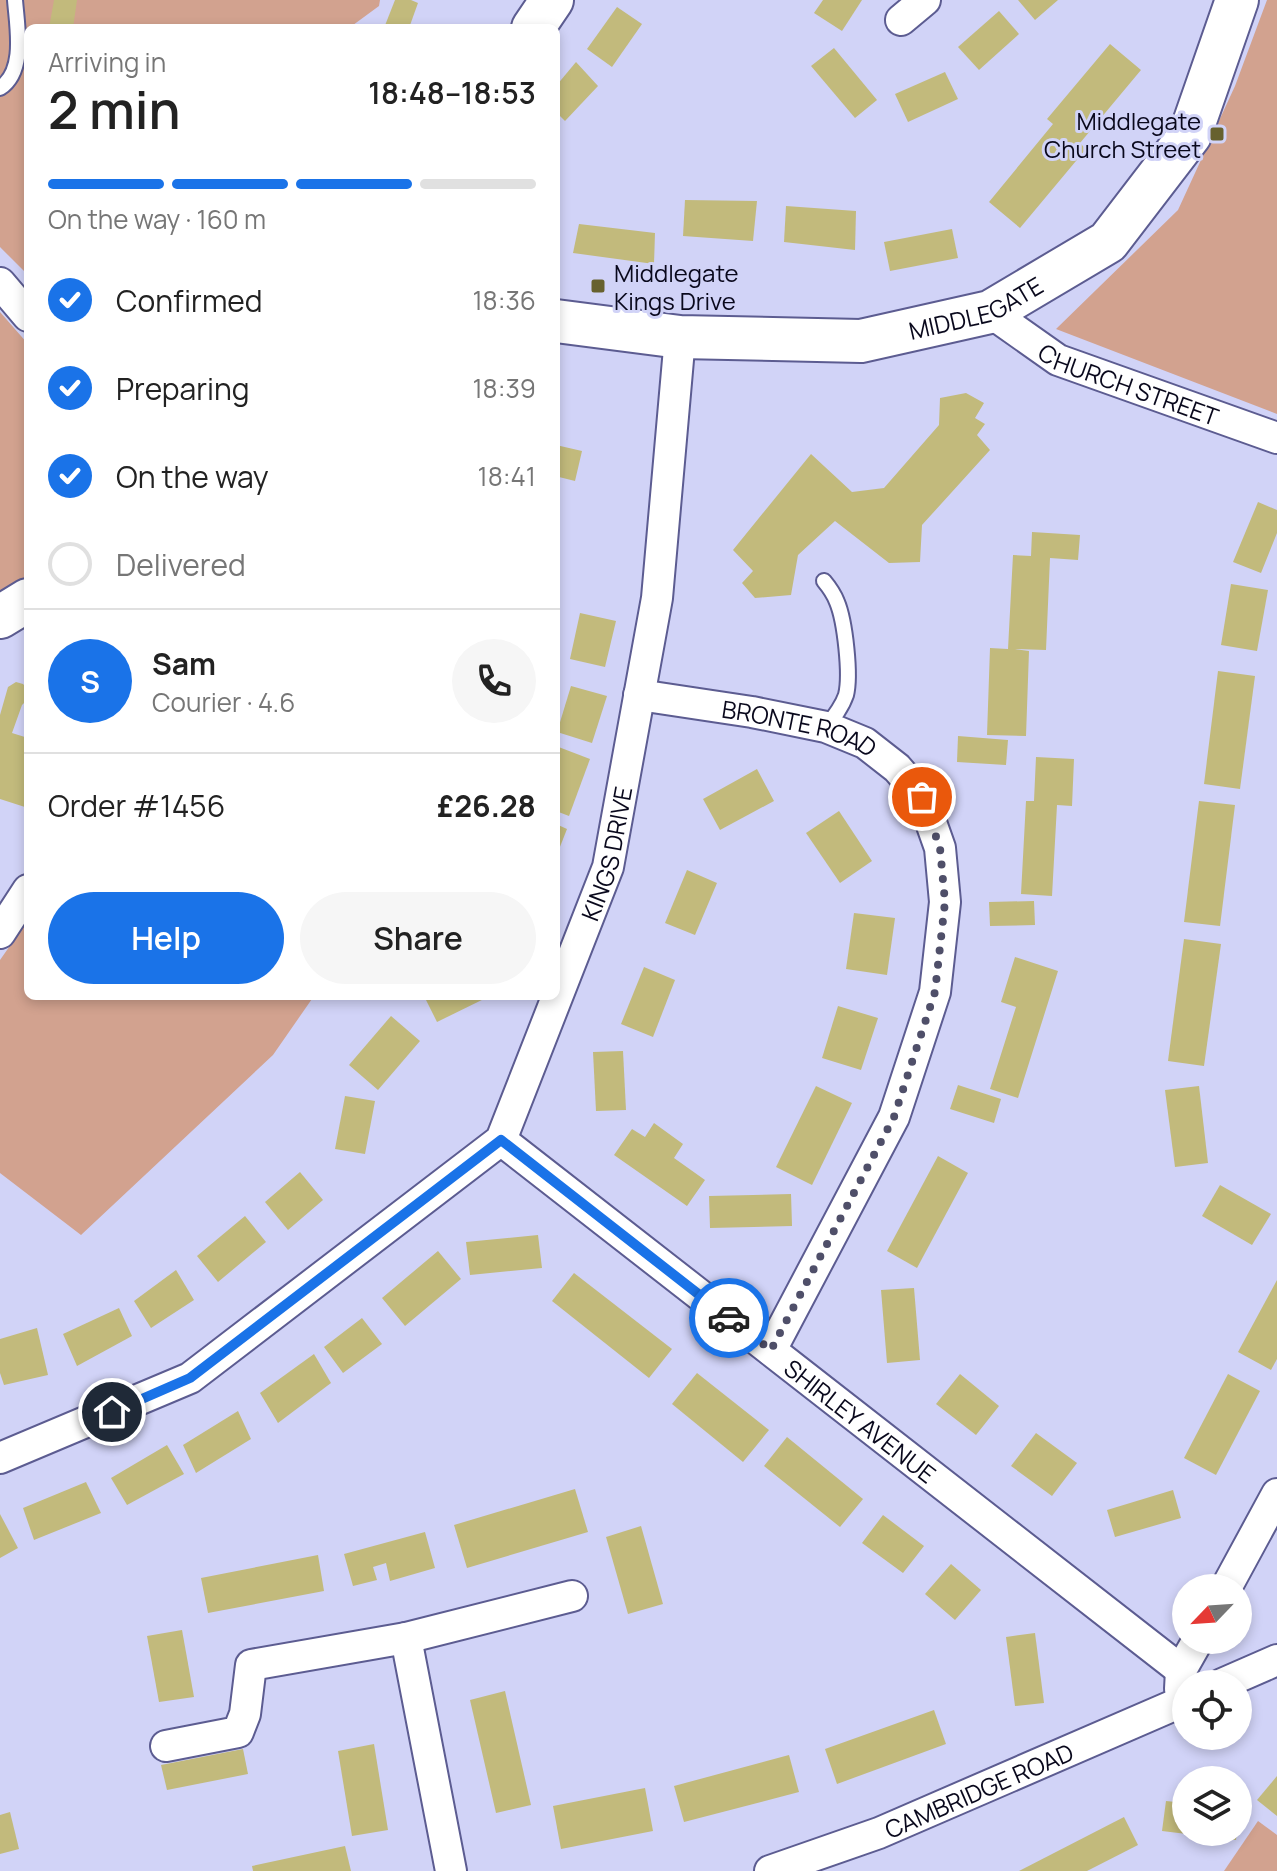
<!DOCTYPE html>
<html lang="en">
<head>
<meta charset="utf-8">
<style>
  body { margin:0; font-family:Manrope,sans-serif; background:#f6f6f6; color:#222; height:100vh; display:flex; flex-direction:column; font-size:30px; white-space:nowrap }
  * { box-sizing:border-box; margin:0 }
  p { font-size:26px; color:#767676 }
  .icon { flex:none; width:44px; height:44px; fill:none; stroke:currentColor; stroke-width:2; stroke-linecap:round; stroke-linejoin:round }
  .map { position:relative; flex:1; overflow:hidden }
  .drawer { position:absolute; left:24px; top:24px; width:536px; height:976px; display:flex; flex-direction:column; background:#fff; border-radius:12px; box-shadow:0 4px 12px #0003 }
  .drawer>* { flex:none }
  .needle { width:52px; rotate:245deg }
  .controls { position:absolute; left:1172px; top:1574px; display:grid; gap:16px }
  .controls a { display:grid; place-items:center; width:80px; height:80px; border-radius:50%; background:#fff; box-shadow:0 4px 12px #0003; font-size:40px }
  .pin { position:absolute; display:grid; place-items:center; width:68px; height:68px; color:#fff; margin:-34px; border:4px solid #fff; border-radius:50%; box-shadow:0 2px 8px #0007 }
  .courier { position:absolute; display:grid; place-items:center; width:80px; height:80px; margin:-40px; border:6px solid #1a73e8; border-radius:50%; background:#fff; color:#222; box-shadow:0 2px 10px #0007 }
  .summary em { font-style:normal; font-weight:600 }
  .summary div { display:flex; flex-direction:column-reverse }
  .summary { display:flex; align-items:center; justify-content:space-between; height:136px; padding:0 24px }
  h1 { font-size:52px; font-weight:600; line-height:60px }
  .bar { display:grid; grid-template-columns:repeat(4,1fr); gap:12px 8px; align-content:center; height:96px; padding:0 24px }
  .bar i { height:10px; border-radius:6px; background:#e0e0e0 }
  .bar .active { background:#1a73e8 }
  .bar p { grid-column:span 4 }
  .line { display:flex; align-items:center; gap:20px; padding:0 24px; border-top:2px solid #e0e0e0 }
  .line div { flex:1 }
  .round { display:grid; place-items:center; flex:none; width:84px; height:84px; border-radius:42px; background:#f6f6f6 }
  ol { padding:0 24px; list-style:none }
  li { display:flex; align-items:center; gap:24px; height:88px }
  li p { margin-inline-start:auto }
  li .icon { padding:8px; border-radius:50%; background:#1a73e8; color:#fff; stroke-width:4 }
  li:last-child { color:#767676 }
  li i { width:44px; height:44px; border:4px solid #e0e0e0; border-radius:50% }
  .cta { display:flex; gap:16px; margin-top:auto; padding:16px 24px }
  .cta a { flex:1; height:92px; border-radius:48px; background:#1a73e8; color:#fff; font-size:32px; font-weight:600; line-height:92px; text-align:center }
  .cta a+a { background:#f6f6f6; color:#222 }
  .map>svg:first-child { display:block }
  .green { fill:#d2a28f }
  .building { fill:#c2ba7c }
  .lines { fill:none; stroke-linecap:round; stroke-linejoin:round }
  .lane-casing { stroke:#5c5c91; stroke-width:18 }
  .street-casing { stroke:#5c5c91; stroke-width:34 }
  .secondary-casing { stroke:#5c5c91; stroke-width:46 }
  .lane { stroke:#fff; stroke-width:14 }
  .street { stroke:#fff; stroke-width:30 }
  .secondary { stroke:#fff; stroke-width:42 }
  .done { stroke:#4f4f69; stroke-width:8; stroke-dasharray:0 14.4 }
  .route { stroke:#1a73e8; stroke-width:10 }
  .poi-dot { fill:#67612e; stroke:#d1d3f7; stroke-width:3 }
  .labels { text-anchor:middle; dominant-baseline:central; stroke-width:6; stroke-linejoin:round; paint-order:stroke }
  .poi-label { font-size:24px; fill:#09081c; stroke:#d1d3f7; text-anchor:end }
  .street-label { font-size:24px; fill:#09081c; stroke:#d1d3f7 }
</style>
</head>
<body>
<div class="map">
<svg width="1277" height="1871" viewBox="0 0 1277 1871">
  <rect width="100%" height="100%" fill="#d1d3f7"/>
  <g class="green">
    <polygon points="0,0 380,0 379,6 349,28 28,28 28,275 0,247"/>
    <polygon points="1267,0 1277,0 1277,414 1056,329 1178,210 1235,86"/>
    <polygon points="0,312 28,344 28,586 0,603"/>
    <polygon points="28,920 28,996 314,996 273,1055 81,1235 0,1173 0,960"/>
    <polygon points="1258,1821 1277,1835 1277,1871 1224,1871"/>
  </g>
  <g class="building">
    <polygon points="54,0 77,0 73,28 49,28"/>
    <polygon points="395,0 411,0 418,3 409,28 384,28"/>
    <polygon points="823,0 862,0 842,31 814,13"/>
    <polygon points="1018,0 1058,0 1035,20"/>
    <polygon points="617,7 642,24 612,67 587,49"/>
    <polygon points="999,11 1019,34 979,70 958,47"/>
    <polygon points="1110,44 1141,70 1080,143 1086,149 1020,228 989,202 1053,124 1047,119"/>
    <polygon points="834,48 877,100 855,118 811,66"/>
    <polygon points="576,62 598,86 565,121 556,112 556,86"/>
    <polygon points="945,72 958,99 908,122 895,94"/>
    <polygon points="685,200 757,201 753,241 683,236"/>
    <polygon points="786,206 856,211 855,250 784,242"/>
    <polygon points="579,224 655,233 654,264 573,253"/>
    <polygon points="952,229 958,258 890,271 884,242"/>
    <polygon points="966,393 984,403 975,418 985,424 977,435 990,450 922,525 920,562 889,563 835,521 798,555 791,595 755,598 742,583 753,571 733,550 811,454 852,492 884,488 939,425 940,398"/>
    <polygon points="556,445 582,451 575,481 559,477 557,486"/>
    <polygon points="1258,502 1277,510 1277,533 1261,573 1233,562"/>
    <polygon points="1032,532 1080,535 1078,560 1050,558 1046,650 1015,649 1029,651 1026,736 987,735 990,648 1008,649 1013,555 1031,556"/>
    <polygon points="1231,584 1268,590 1257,651 1221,645"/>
    <polygon points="580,613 616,621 605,667 570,659"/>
    <polygon points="1218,671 1255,676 1240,789 1204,784"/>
    <polygon points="16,682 23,684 28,689 28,699 22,705 12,733 28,738 28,808 0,799 0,715 8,687"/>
    <polygon points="571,686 607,696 592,743 557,732"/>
    <polygon points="958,736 1008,740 1006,765 957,762"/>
    <polygon points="556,746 590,759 569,816 556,811"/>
    <polygon points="1036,757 1074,759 1072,806 1057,805 1052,896 1021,894 1026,801 1034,801"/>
    <polygon points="757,769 774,801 720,830 703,799"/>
    <polygon points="1199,801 1235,805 1220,926 1184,922"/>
    <polygon points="839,811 872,861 840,883 806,833"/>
    <polygon points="556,824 567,829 556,857"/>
    <polygon points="687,870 717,883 695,935 665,923"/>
    <polygon points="1034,901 1035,925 990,926 989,902"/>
    <polygon points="854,913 895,918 887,975 846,969"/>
    <polygon points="1184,939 1221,944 1204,1066 1168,1061"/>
    <polygon points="1015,957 1058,971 1018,1098 990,1089 1016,1007 1001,1002"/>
    <polygon points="644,967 675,980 653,1037 621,1024"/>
    <polygon points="424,996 490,996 437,1022"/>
    <polygon points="838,1006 878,1018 861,1070 822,1058"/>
    <polygon points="391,1016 420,1041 378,1090 349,1065"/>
    <polygon points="623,1051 626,1110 596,1111 593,1052"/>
    <polygon points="958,1085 1001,1099 994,1123 950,1109"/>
    <polygon points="816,1086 852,1103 812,1185 776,1167"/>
    <polygon points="1199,1086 1208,1163 1175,1167 1165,1090"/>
    <polygon points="345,1096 375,1101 365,1154 335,1149"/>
    <polygon points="654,1123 683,1144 674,1158 705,1180 687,1206 614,1155 632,1129 645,1137"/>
    <polygon points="938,1156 968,1173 917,1268 887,1251"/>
    <polygon points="300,1172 323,1200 288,1230 265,1202"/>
    <polygon points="1220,1185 1271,1214 1252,1245 1202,1216"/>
    <polygon points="791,1194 792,1226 710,1228 709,1196"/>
    <polygon points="245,1216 266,1242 218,1282 197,1256"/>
    <polygon points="538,1235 542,1268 470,1275 466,1242"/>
    <polygon points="438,1251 461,1279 405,1326 382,1298"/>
    <polygon points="176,1270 194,1300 151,1328 134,1301"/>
    <polygon points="574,1273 672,1349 649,1378 552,1301"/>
    <polygon points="1277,1280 1277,1359 1271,1370 1238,1352"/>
    <polygon points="914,1288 920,1360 887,1363 881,1290"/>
    <polygon points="119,1308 132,1336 77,1366 63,1334"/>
    <polygon points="362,1318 382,1344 343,1373 324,1347"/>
    <polygon points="37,1328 48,1375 4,1385 0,1373 0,1339"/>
    <polygon points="314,1354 331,1383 278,1423 260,1393"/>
    <polygon points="697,1373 769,1430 743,1462 672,1404"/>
    <polygon points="960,1374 999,1406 976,1435 936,1404"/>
    <polygon points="1228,1374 1260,1391 1216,1475 1184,1458"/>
    <polygon points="238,1411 251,1439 196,1473 183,1445"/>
    <polygon points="1036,1433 1077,1463 1052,1496 1011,1466"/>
    <polygon points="787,1437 863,1499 840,1527 764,1466"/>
    <polygon points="167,1445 184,1474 127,1505 111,1478"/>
    <polygon points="86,1482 101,1513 34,1540 23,1508"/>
    <polygon points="575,1489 588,1532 467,1568 454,1525"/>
    <polygon points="1173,1490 1181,1518 1115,1537 1107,1510"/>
    <polygon points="0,1514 18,1548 0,1558"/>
    <polygon points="883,1515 924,1546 903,1573 862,1543"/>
    <polygon points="641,1526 663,1604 628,1614 606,1537"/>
    <polygon points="425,1532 435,1568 390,1581 386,1563 373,1567 377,1580 353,1586 344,1554"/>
    <polygon points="318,1555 324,1591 208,1613 201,1578"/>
    <polygon points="951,1564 981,1590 955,1620 925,1594"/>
    <polygon points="182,1630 194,1697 159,1702 147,1636"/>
    <polygon points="1035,1633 1044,1703 1015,1706 1006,1637"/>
    <polygon points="505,1691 531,1805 496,1813 470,1700"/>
    <polygon points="934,1710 946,1744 837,1784 825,1749"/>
    <polygon points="374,1744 388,1830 352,1836 338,1751"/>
    <polygon points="243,1749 248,1774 167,1790 161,1765"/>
    <polygon points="789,1755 799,1792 684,1822 674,1786"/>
    <polygon points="1277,1776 1277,1816 1257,1800"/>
    <polygon points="645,1788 653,1831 561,1849 553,1806"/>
    <polygon points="1166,1801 1186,1803 1186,1832 1237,1832 1236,1840 1162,1831"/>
    <polygon points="10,1812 19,1849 0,1854 0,1815"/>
    <polygon points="1124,1817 1138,1845 1087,1871 1019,1871"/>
    <polygon points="345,1846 351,1871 253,1871 252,1866"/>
  </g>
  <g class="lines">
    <defs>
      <g id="lane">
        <path d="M0,88c26,-17 17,-61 15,-88"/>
        <path d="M824,581c5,6 10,13 13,21 8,19 14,73 9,93 -4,12 -12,22 -20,32"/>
      </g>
      <g id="street">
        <polyline points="901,20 925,0"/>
        <polyline points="0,283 28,316"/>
        <path id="s1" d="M990,312l68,48 219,78"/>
        <path id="s2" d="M639,695l113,17 74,15 39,16 32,25 25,29 18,51 5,54 -10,90 -41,125 -123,233"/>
        <polyline points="0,933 28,890"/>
        <path id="s3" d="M501,1140l680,530"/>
        <path id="s4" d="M0,1458l190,-80 311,-238 107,-273 49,-269 23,-261"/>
        <polyline points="1226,1588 1277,1494"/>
        <polyline points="406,1638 451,1871"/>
        <polyline points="1222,1684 1277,1660"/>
        <polyline points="1180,1689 1181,1670 1198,1640"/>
        <polyline points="166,1746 238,1732 245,1714 251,1665 406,1638 572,1596"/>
        <path id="s5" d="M770,1871l109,-38 307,-133"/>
      </g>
      <g id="secondary">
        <polyline points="533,28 552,0"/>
        <path id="s6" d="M556,321l124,16 181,4 129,-29 118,-70 82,-107 47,-135"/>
        <polyline points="0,617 28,600"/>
      </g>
    </defs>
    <use href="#lane" class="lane-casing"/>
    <use href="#street" class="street-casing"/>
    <use href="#secondary" class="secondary-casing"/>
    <use href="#lane" class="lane"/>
    <use href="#street" class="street"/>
    <use href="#secondary" class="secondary"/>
  </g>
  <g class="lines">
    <polyline class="done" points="729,1318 771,1350 894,1117 935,992 945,902 940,848 922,797"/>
    <polyline class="route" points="112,1412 190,1378 501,1140 729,1318"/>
  </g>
  <g class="poi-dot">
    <rect x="1209" y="126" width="16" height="16" rx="4"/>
    <rect x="590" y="278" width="16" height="16" rx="4"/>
  </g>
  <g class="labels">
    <g class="poi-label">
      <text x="1201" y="120">Middlegate<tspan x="1201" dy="28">Church Street</tspan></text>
      <text x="614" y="272" text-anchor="start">Middlegate<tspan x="614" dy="28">Kings Drive</tspan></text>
    </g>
    <g class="street-label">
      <text stroke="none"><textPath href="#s6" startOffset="426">MIDDLEGATE</textPath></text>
      <text stroke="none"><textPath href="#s1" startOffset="158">CHURCH STREET</textPath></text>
      <text stroke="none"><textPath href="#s2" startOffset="164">BRONTE ROAD</textPath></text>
      <text stroke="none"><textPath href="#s4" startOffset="904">KINGS DRIVE</textPath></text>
      <text stroke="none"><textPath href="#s3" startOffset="456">SHIRLEY AVENUE</textPath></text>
      <text stroke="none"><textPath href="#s5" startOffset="224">CAMBRIDGE ROAD</textPath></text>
    </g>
  </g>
</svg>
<div class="controls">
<a><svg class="needle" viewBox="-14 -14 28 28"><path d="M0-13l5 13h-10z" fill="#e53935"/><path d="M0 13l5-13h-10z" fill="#767676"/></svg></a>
<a><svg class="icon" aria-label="locate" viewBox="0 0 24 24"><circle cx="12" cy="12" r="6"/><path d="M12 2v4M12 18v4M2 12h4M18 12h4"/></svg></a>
<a><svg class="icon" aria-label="layers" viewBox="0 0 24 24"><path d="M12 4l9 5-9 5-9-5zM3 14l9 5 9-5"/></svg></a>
</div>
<div class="pin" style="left:922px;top:797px;background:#ea580c"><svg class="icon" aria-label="bag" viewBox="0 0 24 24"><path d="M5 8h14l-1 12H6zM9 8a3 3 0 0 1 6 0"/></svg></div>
<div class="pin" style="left:112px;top:1412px;background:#1f2937"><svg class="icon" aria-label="home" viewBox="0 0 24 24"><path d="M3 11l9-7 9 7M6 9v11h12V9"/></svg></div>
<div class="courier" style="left:729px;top:1318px"><svg class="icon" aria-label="car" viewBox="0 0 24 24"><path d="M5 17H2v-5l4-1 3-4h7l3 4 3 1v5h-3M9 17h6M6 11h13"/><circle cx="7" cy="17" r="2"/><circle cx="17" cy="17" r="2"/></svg></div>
<section class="drawer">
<div class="summary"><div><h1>2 min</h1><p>Arriving in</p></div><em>18:48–18:53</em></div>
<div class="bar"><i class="active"></i><i class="active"></i><i class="active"></i><i></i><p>On the way · 160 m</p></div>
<ol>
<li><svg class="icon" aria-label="check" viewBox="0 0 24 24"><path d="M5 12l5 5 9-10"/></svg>Confirmed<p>18:36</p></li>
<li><svg class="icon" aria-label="check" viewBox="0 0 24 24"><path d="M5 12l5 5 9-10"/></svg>Preparing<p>18:39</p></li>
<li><svg class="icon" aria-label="check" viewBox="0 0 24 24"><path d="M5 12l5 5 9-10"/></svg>On the way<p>18:41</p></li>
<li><i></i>Delivered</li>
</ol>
<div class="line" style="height:144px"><b class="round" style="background:#1a73e8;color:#fff">S</b><div><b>Sam</b><p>Courier · 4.6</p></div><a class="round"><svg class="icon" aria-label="phone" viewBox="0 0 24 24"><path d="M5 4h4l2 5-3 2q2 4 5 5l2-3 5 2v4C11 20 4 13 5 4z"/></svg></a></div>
<div class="line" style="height:104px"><div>Order #1456</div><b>£26.28</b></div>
<div class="cta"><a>Help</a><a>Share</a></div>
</section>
</div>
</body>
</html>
